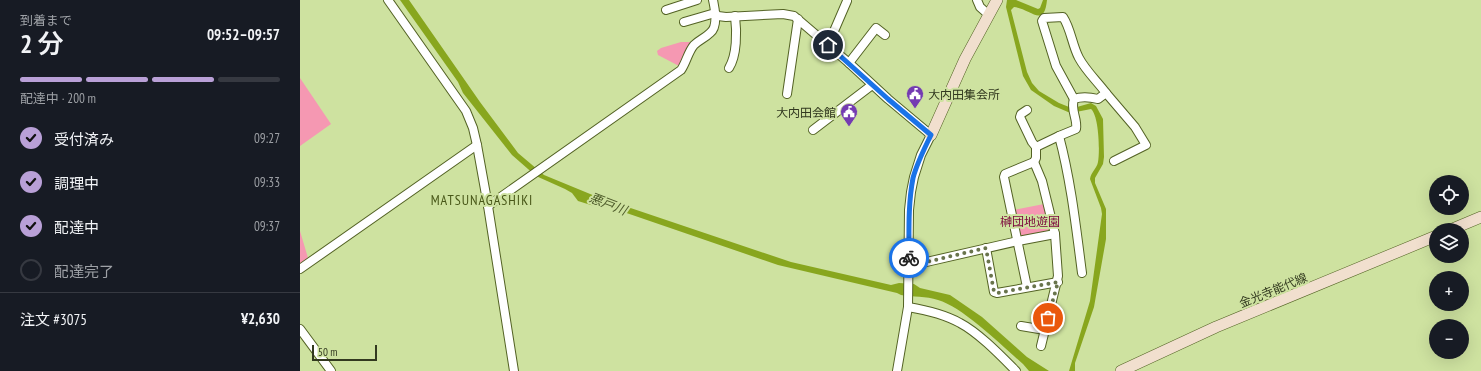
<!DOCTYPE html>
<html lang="ja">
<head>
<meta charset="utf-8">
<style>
  body { margin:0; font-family:"PT Sans Narrow","Noto Sans JP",sans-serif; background:#242831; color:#f1f3f6; height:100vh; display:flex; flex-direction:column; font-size:15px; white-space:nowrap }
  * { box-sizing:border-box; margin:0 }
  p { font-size:13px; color:#9ea1a6 }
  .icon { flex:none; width:22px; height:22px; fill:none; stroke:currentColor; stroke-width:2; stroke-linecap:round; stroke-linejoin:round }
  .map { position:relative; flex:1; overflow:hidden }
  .side { display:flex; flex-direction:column; background:#171b24; width:300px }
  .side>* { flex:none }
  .tools { position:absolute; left:1129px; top:175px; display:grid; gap:8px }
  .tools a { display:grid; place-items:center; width:40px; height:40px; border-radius:50%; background:#171b24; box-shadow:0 4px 16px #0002; font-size:20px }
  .scale { position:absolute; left:12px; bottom:10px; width:65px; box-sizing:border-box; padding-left:4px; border:2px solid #32391f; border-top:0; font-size:11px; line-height:14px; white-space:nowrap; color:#32391f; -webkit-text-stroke:3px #cee2a0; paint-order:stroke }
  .pin { position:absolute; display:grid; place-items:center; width:34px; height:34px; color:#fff; margin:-17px; border:2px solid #fff; border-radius:50%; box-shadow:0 1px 4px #0007 }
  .courier { position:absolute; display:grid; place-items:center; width:40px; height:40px; margin:-20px; border:3px solid #1a73e8; border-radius:50%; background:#fff; color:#222; box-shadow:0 1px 5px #0007 }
  .summary em { font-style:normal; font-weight:600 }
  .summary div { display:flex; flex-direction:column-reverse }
  .summary { display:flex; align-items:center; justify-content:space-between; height:68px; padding:0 20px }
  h1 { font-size:26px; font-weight:600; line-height:30px }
  .bar { display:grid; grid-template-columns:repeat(4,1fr); gap:6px 4px; align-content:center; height:48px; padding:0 20px }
  .bar i { height:5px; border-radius:3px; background:#363941 }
  .bar .current { background:#b9a0d7 }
  .bar p { grid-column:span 4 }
  .line { display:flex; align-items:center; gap:10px; padding:0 20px; border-top:1px solid #363941 }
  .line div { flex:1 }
  ol { padding:0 20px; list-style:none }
  li { display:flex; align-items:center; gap:12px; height:44px }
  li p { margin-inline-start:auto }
  li .icon { padding:4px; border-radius:50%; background:#b9a0d7; color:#111; stroke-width:4 }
  li:last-child { color:#9ea1a6 }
  li i { width:22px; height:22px; border:2px solid #363941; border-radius:50% }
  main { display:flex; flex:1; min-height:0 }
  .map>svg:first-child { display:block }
  .green { fill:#f598b2 }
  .water { fill:#88a61e }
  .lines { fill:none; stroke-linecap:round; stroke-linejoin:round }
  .street-casing { stroke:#536224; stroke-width:10 }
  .secondary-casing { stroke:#536224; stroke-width:12 }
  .street { stroke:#fff; stroke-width:8 }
  .secondary { stroke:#f1dfce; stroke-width:11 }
  .done { stroke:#69744c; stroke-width:4; stroke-dasharray:0 7.2 }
  .route { stroke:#1a73e8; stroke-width:5 }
  .labels { text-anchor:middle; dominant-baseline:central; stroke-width:4; stroke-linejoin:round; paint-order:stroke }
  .poi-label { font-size:12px; fill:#32391f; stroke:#cee2a0; text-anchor:start }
  .park-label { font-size:12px; fill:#7b063c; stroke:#cee2a0 }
  .street-label { font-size:12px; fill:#32391f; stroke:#cee2a0 }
  .water-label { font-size:13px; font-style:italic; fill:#4d5a29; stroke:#cee2a0 }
  .quarter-label { font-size:14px; letter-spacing:1px; fill:#485718; stroke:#cee2a0 }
</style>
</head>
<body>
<main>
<section class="side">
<div class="summary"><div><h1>2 分</h1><p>到着まで</p></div><em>09:52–09:57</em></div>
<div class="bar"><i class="current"></i><i class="current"></i><i class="current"></i><i></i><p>配達中 · 200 m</p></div>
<ol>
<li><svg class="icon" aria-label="check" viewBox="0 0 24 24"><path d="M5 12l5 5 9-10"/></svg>受付済み<p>09:27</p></li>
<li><svg class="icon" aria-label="check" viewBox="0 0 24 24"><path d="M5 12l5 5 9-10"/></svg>調理中<p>09:33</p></li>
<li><svg class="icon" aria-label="check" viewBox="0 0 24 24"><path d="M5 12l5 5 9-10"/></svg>配達中<p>09:37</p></li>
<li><i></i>配達完了</li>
</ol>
<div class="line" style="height:52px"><div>注文 #3075</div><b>¥2,630</b></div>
</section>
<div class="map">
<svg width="1181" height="371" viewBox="0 0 1181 371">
  <rect width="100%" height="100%" fill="#cee2a0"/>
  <g class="green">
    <polygon points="381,42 390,42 390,45 379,66 358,55 357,51 361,48"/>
    <polygon points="0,78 31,124 0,146"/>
    <polygon points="744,204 751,227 746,232 721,237 719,235 713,210"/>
    <polygon points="0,231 8,258 0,265"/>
  </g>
  <g class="water">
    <path d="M100,0h9l71,102 38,51 26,22 51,21 196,66 100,23 8,-2 15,1 6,4 30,7 32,22 45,40 22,14h-20l-6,-7c-21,-18 -60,-57 -85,-64 -12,-4 -25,-3 -37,-5l-4,-2 -119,-28 -169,-58 -8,-2 -7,1 -16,-5 -6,-8 -7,-4 -29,-13 -24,-21 -49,-62 -5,-11z"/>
    <path d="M707,0h9l22,9 2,-1 3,-8h4c-3,29 -16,9 -33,7l-3,3 16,62 5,11 7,8 20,12 10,4h8l14,-4 5,3 7,13 1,38 -1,7 -8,14v5l11,26v30l-12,68 -19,56v8h-6l21,-70 11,-80 1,-7 -1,-6 -11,-29c1,-7 7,-11 8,-17 2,-11 1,-46 -7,-53l-20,4 -3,-1 -14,-6 -23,-16 -8,-14 -17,-69z"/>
  </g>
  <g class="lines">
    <defs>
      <g id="street">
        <polyline points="88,0 166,111 173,128 177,145 188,206 214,371"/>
        <polyline points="677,0 680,7 689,15"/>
        <polyline points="366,10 397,0"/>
        <polyline points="384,22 415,13 418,16 426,17 483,14 494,16 549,63 588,99 631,135 621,155 614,177 611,192 609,210 608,307 597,371"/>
        <polyline points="528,45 547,1"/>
        <polyline points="549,63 576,28 585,35"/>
        <path d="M429,68c8,-13 8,-36 6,-52"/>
        <polyline points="487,94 498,19"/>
        <path d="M774,99l-18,-33 -14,-45 2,-3 19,-1c8,12 9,28 16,41 7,13 18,23 27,35"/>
        <polyline points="727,110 721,114 720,117 732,142 736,147 736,158 734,162"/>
        <polyline points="513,130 572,85"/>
        <path d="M759,136l17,-7c2,-10 -6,-19 -2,-30 8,-3 16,-2 24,0l8,-6 29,34 11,18 -32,16"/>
        <path d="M736,147l23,-11c12,45 17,91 23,137"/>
        <path d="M188,206l193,-136c5,-7 7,-18 13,-25 5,-5 11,-7 16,-12 8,-6 5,-24 3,-33"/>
        <polyline points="686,248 694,292 697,293 758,282"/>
        <polyline points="609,266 718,241 755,234"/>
        <polyline points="0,269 177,145"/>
        <polyline points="727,287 704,177 705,174 734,162 742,181 755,234 758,276 741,346"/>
        <path d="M608,307c18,3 36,7 52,16 19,10 41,33 56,48"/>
        <polyline points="721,326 745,330"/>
        <polyline points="0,329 31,371"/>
      </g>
      <g id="secondary">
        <polyline points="631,135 665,59 697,0"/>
        <polyline points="1150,230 1181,217"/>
        <polyline points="821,371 916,327 1136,236"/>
      </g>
    </defs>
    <use href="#street" class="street-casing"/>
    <use href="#secondary" class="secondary-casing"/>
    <use href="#street" class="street"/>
    <use href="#secondary" class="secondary"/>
  </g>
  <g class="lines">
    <polyline class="done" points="609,258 609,266 686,248 694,292 697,293 758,282 748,318"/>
    <path class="route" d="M528,45l60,54 43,36c-7,14 -14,28 -18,43 -5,26 -4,53 -4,80"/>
  </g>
  <defs>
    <symbol id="civic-pin" viewBox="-11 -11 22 30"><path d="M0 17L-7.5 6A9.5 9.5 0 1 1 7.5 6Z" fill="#743bb2" stroke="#cee2a0"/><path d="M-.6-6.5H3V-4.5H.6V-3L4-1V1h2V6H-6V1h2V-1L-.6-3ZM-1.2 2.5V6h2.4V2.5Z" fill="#fff"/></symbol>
  </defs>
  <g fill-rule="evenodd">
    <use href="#civic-pin" x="605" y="84" width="20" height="27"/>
    <use href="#civic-pin" x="539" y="102" width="20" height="27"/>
  </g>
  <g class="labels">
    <g class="poi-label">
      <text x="628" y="94">大内田集会所</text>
      <text x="536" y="112" text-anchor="end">大内田会館</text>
    </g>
    <g class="park-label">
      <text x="730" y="221">榊団地遊園</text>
    </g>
    <g class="street-label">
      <text transform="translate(973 290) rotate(-22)">金光寺能代線</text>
    </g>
    <g class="water-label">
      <text transform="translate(308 204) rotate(21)">悪戸川</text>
    </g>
    <g class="quarter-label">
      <text x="182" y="200">MATSUNAGASHIKI</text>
    </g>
  </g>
</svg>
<div class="tools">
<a><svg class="icon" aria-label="locate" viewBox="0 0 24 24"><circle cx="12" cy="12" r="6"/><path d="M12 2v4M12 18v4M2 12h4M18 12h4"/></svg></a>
<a><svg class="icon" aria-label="layers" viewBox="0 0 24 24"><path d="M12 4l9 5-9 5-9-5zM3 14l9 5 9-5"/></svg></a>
<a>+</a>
<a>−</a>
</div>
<div class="scale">50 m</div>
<div class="pin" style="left:748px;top:318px;background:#ea580c"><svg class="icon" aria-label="bag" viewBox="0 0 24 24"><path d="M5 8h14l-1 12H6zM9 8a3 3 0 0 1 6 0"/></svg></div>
<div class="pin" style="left:528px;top:45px;background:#1f2937"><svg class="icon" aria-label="home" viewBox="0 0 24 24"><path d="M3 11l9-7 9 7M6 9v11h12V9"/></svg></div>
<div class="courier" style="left:609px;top:258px"><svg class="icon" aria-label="bike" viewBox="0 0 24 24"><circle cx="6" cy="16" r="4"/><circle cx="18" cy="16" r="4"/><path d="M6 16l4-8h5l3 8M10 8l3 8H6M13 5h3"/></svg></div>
</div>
</main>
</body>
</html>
